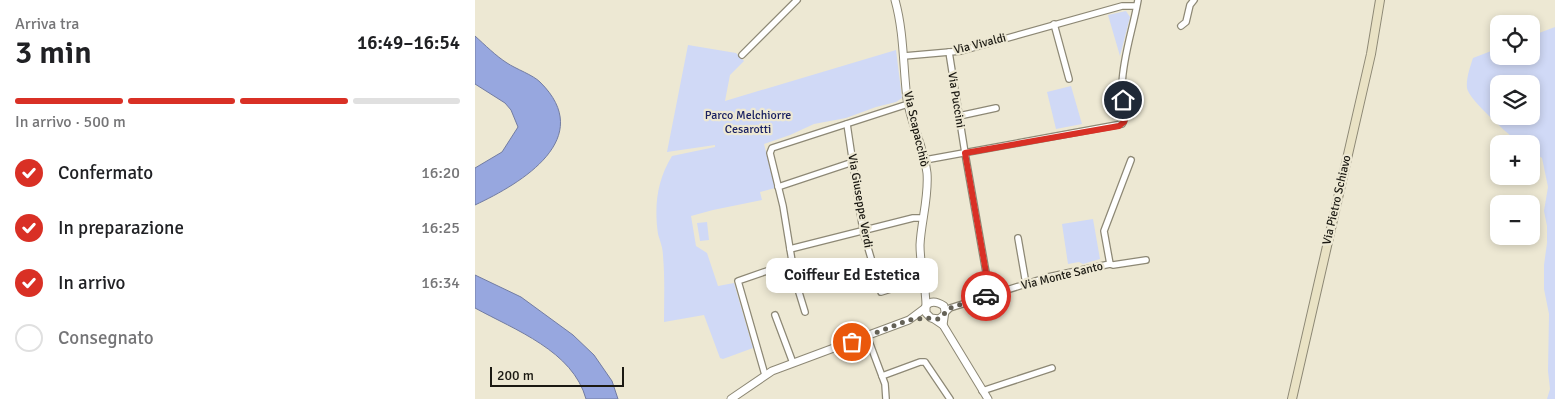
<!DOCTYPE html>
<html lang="it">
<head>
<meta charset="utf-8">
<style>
  body { margin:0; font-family:Signika,sans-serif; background:#f6f6f6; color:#202124; height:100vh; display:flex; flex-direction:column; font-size:19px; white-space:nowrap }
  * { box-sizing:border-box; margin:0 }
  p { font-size:16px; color:#757577 }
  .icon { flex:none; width:28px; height:28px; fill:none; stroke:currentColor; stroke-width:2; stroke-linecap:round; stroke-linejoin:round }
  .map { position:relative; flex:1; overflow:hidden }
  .panel { display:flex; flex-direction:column; background:#fff; width:475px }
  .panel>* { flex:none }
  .tools { position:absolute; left:1015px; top:15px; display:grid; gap:10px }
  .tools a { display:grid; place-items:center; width:50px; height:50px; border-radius:10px; background:#fff; box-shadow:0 2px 8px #0003; font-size:25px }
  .scale { position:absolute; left:15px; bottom:12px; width:134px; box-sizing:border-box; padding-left:5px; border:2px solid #1b1912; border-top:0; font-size:14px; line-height:18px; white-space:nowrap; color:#1b1912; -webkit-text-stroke:4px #ede8d3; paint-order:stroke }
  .pin { position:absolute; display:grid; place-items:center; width:42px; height:42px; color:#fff; margin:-21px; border:2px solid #fff; border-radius:50%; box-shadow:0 1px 5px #0007 }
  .courier { position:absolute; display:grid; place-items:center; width:50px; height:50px; margin:-25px; border:4px solid #d93025; border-radius:50%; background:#fff; color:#222; box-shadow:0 1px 6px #0007 }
  .bubble { position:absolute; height:35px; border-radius:10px; background:#fff; box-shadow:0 2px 8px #0003; font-size:16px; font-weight:600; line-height:35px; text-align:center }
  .overview em { font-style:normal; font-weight:600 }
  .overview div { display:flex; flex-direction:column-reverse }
  .overview { display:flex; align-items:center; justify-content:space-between; height:85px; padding:0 15px }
  h1 { font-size:32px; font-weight:600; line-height:38px }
  .bar { display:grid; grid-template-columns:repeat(4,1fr); gap:8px 5px; align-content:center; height:60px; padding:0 15px }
  .bar i { height:6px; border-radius:4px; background:#e0e0e0 }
  .bar .on { background:#d93025 }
  .bar p { grid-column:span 4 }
  ol { padding:0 15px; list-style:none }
  li { display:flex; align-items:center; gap:15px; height:55px }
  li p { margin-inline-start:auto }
  li .icon { padding:5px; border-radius:50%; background:#d93025; color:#fff; stroke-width:4 }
  li:last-child { color:#757577 }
  li i { width:28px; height:28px; border:2px solid #e0e0e0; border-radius:50% }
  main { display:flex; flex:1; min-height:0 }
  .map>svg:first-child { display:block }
  .green { fill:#d0d9f6; fill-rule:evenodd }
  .water { fill:#97a7df; stroke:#727ca2 }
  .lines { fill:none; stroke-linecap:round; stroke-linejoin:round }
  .minor-casing { stroke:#8d8875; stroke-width:8 }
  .tertiary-casing { stroke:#8d8875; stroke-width:9 }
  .secondary-casing { stroke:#8d8875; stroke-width:10 }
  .minor { stroke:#fff; stroke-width:5.5 }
  .tertiary { stroke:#fff; stroke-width:7 }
  .secondary { stroke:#e9e2c4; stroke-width:8 }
  .done { stroke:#646156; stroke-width:5; stroke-dasharray:0 9 }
  .route { stroke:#d93025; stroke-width:6 }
  .labels { text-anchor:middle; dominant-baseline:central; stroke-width:4.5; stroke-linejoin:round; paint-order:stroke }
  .street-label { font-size:12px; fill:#1b1912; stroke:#ede8d3 }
  .park-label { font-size:12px; fill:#192061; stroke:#ede8d3 }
</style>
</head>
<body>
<main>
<section class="panel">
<div class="overview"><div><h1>3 min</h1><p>Arriva tra</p></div><em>16:49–16:54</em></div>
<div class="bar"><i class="on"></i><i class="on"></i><i class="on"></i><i></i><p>In arrivo · 500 m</p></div>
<ol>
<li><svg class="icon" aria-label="check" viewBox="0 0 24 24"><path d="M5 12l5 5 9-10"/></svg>Confermato<p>16:20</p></li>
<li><svg class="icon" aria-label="check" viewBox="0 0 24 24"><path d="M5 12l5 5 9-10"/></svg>In preparazione<p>16:25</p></li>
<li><svg class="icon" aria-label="check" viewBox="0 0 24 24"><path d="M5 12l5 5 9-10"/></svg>In arrivo<p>16:34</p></li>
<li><i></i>Consegnato</li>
</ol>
</section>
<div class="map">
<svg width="1080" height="399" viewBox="0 0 1080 399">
  <rect width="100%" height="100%" fill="#ede8d3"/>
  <g class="green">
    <polygon points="651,11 655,17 645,56 633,15"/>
    <path d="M1080,27v372h-8l3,-10 -2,-18 1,-57 -5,-25v-24l3,-22v-17l-3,-15 4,-24 -6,-29 -11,-7v-7h-10c-10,-7 -53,-45 -54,-56 -1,-9 3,-21 6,-30l26,-10v8h32v-20zM1024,84h32v32h-32z"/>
    <path d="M213,45l48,8 8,8 -14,14 -5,26 171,-51 6,48 -6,4 -20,5 -30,11 -32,6 -24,11 -26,9 11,44 -15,4 2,8 -49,10 -22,6 5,30 11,7 11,33 16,-3 19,65 -30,11 -3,-1 -16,-43 -40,7c0,-22 1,-44 -1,-66 0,-8 -3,-15 -5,-22 -4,-28 -1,-54 14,-78l43,-9v-2l-48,7z"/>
    <polygon points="596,86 607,124 581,129 572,92"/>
    <polygon points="618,219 625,259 608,264 604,262 593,264 587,224"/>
    <polygon points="232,222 234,240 225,241 222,223"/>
  </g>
  <g class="water">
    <path d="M0,36c10,9 21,20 32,27 9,6 26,12 33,19 57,56 -18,101 -65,123v-37l27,-16 16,-25 -7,-17 -6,-7 -30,-19z"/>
    <path d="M0,275l46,22 52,38 21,20 18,26 6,18h-32c-13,-48 -71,-69 -111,-91z"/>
  </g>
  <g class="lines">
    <defs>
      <g id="minor">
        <polyline points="579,24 594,79"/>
        <polyline points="706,26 711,22 715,5 719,0"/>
        <polyline points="474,52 490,153 515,295"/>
        <polyline points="267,55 322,0"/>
        <polyline points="429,56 486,51 647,6 661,6"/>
        <polyline points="484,116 521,108"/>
        <polyline points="372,124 388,231 406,292 448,279"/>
        <path d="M450,160l197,-36c7,-9 -1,-27 0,-39 1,-29 11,-56 16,-85"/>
        <polyline points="303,187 378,162"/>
        <polyline points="543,238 551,284"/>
        <polyline points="315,249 438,218 447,218"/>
        <polyline points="315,263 330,312"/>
        <polyline points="635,264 629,231 656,160"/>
        <polyline points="470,313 475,308 573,277 635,264 638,265 671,260"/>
        <polyline points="300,315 318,363"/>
        <polyline points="392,336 410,384 411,399"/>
        <polyline points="290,375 263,281 315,263 317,261 308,206 295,153 297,148 433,104"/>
        <polyline points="407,376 445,362 450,362 475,399"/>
        <polyline points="507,391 577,368"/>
      </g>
      <g id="tertiary">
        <path d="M420,0c9,32 8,66 12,99 4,25 17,48 20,74 2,24 -6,49 -7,72 0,21 6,41 6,61"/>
        <polyline points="459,319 468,325 513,399"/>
        <path d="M468,325l2,-14 -1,-5c-6,-4 -13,-6 -18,0v7l5,5 8,1 5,-4"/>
        <polyline points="256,399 297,371 434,320 450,308"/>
      </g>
      <polyline id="secondary" points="817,399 896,54 905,0"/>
    </defs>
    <use href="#minor" class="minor-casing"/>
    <use href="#tertiary" class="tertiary-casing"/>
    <use href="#secondary" class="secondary-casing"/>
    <use href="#minor" class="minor"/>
    <use href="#tertiary" class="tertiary"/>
    <use href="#secondary" class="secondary"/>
  </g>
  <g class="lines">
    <polyline class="done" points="377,342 434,320 450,318 464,319 475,308 511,296"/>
    <polyline class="route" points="511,296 515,295 490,153 644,126 649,122 650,119 648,100"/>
  </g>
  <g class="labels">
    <g class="street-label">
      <text transform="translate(505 44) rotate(-14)">Via Vivaldi</text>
      <text transform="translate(481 100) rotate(81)">Via Puccini</text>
      <text transform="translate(441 129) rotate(77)">Via Scapacchiò</text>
      <text transform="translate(862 200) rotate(-77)">Via Pietro Schiavo</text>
      <text transform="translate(385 201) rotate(80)">Via Giuseppe Verdi</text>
      <text transform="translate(587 276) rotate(-14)">Via Monte Santo</text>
    </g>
    <g class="park-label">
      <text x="273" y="115">Parco Melchiorre<tspan x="273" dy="14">Cesarotti</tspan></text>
    </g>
  </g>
</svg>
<div class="tools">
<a><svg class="icon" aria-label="locate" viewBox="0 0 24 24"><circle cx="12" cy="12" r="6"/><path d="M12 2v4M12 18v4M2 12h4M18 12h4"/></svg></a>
<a><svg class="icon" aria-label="layers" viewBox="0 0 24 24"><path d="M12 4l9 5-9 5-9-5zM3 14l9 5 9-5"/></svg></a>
<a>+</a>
<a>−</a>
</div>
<div class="scale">200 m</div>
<div class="pin" style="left:377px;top:342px;background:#ea580c"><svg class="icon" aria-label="bag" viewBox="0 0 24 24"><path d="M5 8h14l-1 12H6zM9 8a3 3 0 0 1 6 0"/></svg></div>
<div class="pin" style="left:648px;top:100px;background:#1f2937"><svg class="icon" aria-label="home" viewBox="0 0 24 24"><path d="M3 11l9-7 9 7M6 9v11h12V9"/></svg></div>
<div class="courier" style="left:511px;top:296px"><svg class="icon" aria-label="car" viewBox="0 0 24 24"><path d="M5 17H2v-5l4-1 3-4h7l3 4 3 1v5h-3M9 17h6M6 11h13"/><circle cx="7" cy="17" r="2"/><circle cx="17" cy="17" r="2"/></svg></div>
<div class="bubble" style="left:291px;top:258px;width:172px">Coiffeur Ed Estetica</div>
</div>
</main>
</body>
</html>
